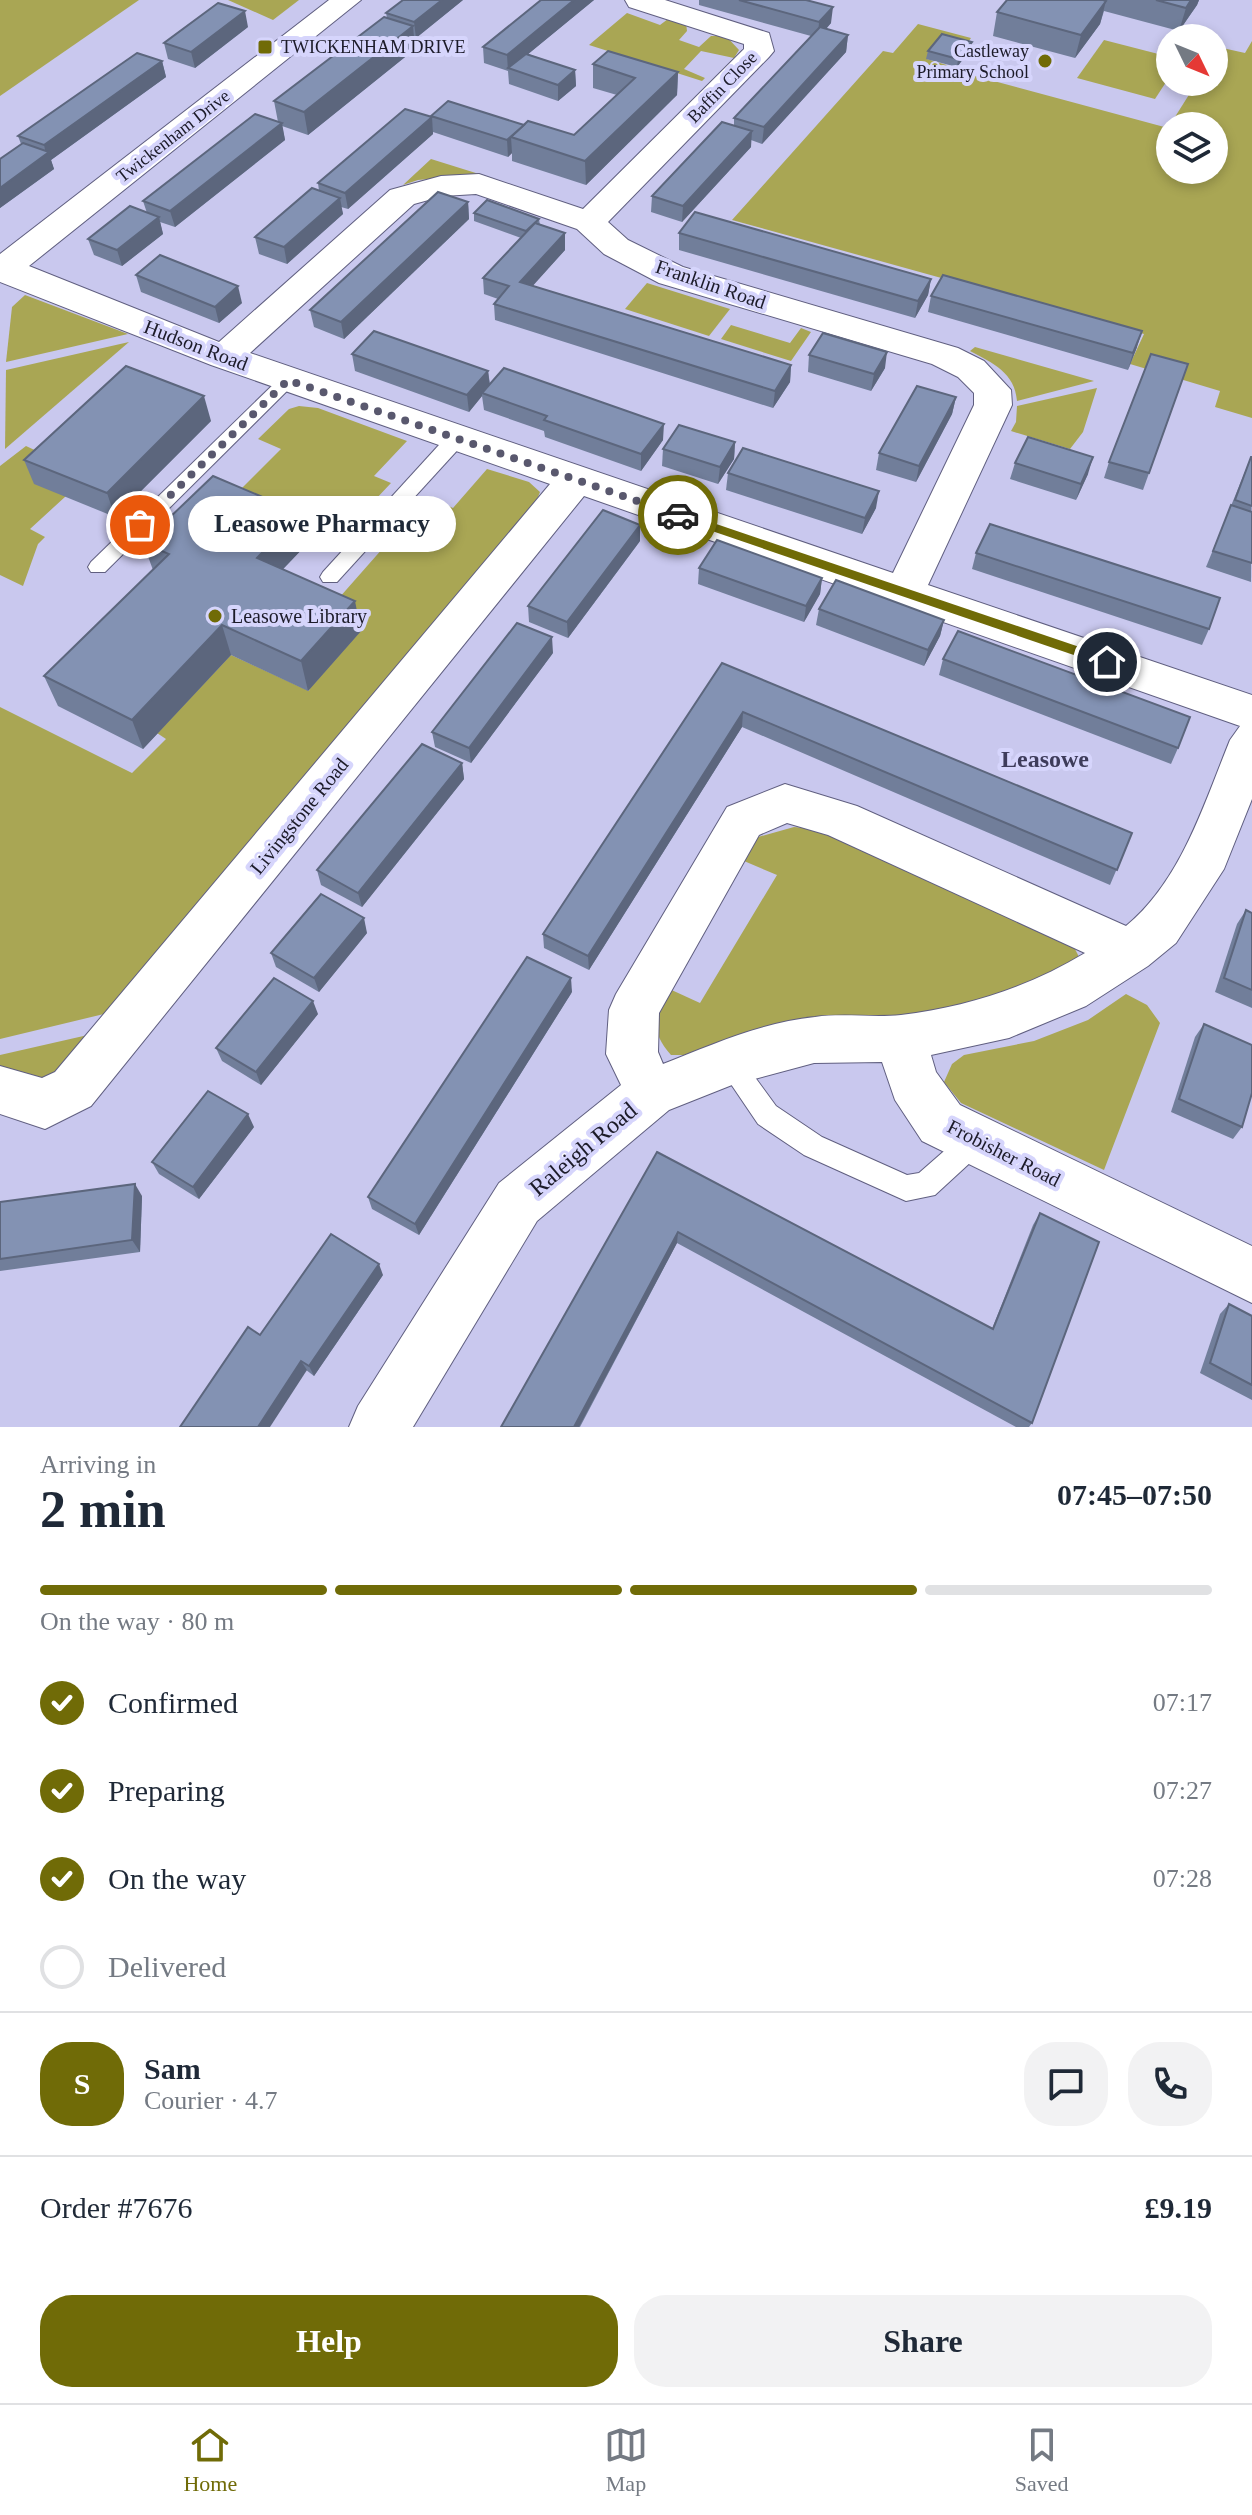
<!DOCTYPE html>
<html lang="en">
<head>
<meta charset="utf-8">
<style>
  body { margin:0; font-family:"Times New Roman",serif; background:#f2f2f3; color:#1f2937; height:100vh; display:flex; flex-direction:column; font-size:30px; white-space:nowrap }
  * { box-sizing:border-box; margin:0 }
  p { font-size:26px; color:#747a83 }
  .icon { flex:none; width:44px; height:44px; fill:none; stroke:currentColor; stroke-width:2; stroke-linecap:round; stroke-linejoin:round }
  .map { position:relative; height:1427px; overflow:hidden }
  .drawer { display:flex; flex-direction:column; background:#fff; flex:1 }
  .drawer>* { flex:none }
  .needle { width:52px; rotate:133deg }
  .controls { position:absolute; left:1156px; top:24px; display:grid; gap:16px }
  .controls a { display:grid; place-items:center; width:72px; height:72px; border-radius:50%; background:#fff; box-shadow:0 4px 12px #0003; font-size:40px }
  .pin { position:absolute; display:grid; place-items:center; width:68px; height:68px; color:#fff; margin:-34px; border:4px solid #fff; border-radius:50%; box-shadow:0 2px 8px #0007 }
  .courier { position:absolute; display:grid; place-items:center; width:80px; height:80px; margin:-40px; border:6px solid #706b07; border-radius:50%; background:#fff; color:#222; box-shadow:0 2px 10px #0007 }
  .bubble { position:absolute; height:56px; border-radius:28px; background:#fff; box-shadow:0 4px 12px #0003; font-size:26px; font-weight:700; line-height:56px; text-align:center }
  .overview em { font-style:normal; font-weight:700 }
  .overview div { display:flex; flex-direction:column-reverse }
  .overview { display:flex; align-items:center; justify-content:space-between; height:136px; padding:0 40px }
  h1 { font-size:52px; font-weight:700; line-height:60px }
  .bar { display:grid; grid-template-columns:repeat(4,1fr); gap:12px 8px; align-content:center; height:96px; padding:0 40px }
  .bar i { height:10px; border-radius:6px; background:#e0e1e3 }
  .bar .active { background:#706b07 }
  .bar p { grid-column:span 4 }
  .line { display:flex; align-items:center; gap:20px; padding:0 40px; border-top:2px solid #e0e1e3 }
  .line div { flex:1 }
  .round { display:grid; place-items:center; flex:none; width:84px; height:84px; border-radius:32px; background:#f2f2f3 }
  ol { padding:0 40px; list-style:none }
  li { display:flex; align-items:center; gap:24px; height:88px }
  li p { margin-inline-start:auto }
  li .icon { padding:8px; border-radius:50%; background:#706b07; color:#fff; stroke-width:4 }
  li:last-child { color:#747a83 }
  li i { width:44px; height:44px; border:4px solid #e0e1e3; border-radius:50% }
  .primary-button { display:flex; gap:16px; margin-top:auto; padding:16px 40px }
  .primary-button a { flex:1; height:92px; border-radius:32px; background:#706b07; color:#fff; font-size:32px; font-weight:700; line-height:92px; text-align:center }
  .primary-button a+a { background:#f2f2f3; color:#1f2937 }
  .dock { display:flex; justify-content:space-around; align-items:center; height:112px; border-top:2px solid #e0e1e3; background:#fff; font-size:22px; color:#747a83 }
  .dock a { display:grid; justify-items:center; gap:4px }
  .dock .active { color:#706b07 }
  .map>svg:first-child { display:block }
  .green { fill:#a9a654; fill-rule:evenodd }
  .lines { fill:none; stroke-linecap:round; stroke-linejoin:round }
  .service-casing { stroke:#605f80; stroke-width:2 }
  .minor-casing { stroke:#605f80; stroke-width:2 }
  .service { fill:#fff; fill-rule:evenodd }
  .minor { fill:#fff; fill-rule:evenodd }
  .wall { fill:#717e9a }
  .shaded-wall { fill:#5c667d }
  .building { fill:#8392b3; stroke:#5c667d; stroke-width:2 }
  .route { fill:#706b07 }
  .done { stroke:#59586e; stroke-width:8; stroke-dasharray:0 14.4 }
  .poi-dot { fill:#706b07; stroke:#d6d5fc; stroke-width:3 }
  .labels { text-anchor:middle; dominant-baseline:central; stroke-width:8; stroke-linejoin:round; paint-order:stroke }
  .far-poi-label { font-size:18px; fill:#1c1b29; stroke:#d6d5fc; text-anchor:start }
  .far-street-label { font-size:18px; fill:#1c1b29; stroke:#d6d5fc }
  .street-label { font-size:20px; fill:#1c1b29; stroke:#d6d5fc }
  .poi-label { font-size:20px; fill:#1c1b29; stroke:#d6d5fc; text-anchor:start }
  .quarter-label { font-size:24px; font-weight:bold; fill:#3e3c5b; stroke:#d6d5fc }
  .near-street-label { font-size:24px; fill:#1c1b29; stroke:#d6d5fc }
</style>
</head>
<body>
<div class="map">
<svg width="1252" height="1427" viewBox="0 0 1252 1427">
  <rect width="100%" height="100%" fill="#c9c8ee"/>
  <g class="green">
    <polygon points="0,0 139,0 0,96"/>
    <polygon points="228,0 299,0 273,20"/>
    <polygon points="627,13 660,25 668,19 686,23 687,31 679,40 699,47 711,36 726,36 739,50 734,58 701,51 684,69 705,78 702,81 589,45"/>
    <path d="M918,24l53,14 -7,10 -37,11 23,7 -1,3 219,59 29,-46h17v-28l4,-7 27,6 7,-12v377l-37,-11 5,-16 -90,-27 14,-30 -412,-114 151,-169 10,2zM1170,126h44v44h-44z"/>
    <polygon points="1104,40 1170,57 1170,76 1155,99 1077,78"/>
    <polygon points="431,159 479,174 418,180 403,185"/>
    <polygon points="647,283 730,309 709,336 625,309"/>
    <polygon points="25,295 128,334 6,362 12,307"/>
    <polygon points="731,325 790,343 801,328 811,332 791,361 721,339"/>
    <polygon points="129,342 5,449 6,370"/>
    <path d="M975,347l119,34 -77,20c-2,-28 -24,-38 -47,-50z"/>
    <polygon points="1097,388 1083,432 1070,449 1011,431 1016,422 1017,406"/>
    <polygon points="299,406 318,408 407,441 374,476 391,483 343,534 238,492 281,449 258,439 289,409"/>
    <polygon points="26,446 58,461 66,496 30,529 45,537 38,544 23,586 0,575 0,466"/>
    <polygon points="487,469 529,482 540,492 536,502 108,1013 0,1039 0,707 132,773 166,739 157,733 231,655 309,691 324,615 428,497 453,508"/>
    <path d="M794,827l31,3 245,109 11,22 -84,37 -294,57h-32c-21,-24 -17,-39 -6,-68l35,16 77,-128 -33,-14 14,-24z"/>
    <polygon points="1126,994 1147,1005 1160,1023 1104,1170 961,1103 944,1082 952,1064 964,1055 1034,1041 1088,1020"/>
    <polygon points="101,1032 77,1065 36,1084 0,1067 0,1055"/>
  </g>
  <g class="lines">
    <defs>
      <g id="service">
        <polygon points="288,374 294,376 294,384 105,572 91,572 88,567 91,562 282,376"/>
        <polygon points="456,433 466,439 463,444 337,582 323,582 320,577 323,572 449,434"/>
        <polygon points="729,1050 738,1054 776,1106 822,1137 907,1175 919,1173 967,1131 976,1127 985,1131 989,1140 985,1149 935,1195 906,1201 804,1155 758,1124 716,1062 720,1054"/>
      </g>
      <path id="minor" d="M329,0h32l-332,266 190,76 171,-152 51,-14 38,-2 104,35 161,-160v-5l-115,-37 -4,-7h40l104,33 5,18 -5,6 -161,165 20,18 55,27 275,81 26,13 27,29 1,15 -84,180 324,110v104l-28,70 -48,74 -28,23 -62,40 -77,32 -78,17 5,17 24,33 292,141v57l-330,-162 -27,-41 -13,-38 -68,1 -82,22 -63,25 -132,111 -124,206h-64l9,-21 141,-223 122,-98 -15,-31 3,-44 7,-16 111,-187 58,-23 72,22 269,120c55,-45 78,-122 104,-186l10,-14 -656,-230 -493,610 -46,23 -45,-15v-48l42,12 13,-6 495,-588 -339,-119 -211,-83v-28zM476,194l101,35 27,25 55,29 273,81 26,13 16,16v12l-81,168 -643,-220 164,-149 29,-8zM787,823l41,12 257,118c-56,34 -119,54 -184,62 -28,3 -58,-2 -86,2 -52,5 -104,28 -152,47l-5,-12 1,-39 100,-178z"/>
    </defs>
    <use href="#service" class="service-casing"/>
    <use href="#minor" class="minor-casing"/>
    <use href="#service" class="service"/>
    <use href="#minor" class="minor"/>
  </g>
  <g class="wall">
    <polygon points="463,0 416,38 414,37 415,49 308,135 282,126 285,140 175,227 160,222 163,234 122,266 94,255 88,239 147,213 143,201 278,122 274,101 387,18 386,13"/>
    <polygon points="541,0 594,0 528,54 575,70 576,86 558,101 509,84 508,71 484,63 483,47"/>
    <polygon points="699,0 806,0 831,23 826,29 848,35 846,52 762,144 751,140 751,147 682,222 651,212 652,196 734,125 734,118 811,36 699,5"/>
    <polygon points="1007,0 1199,0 1197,5 1179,31 1104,11 1100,24 1075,58 993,36 997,12"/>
    <polygon points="248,27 195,68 168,59 164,43"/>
    <polygon points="972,42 970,50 957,67 926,59 928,51"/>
    <polygon points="162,61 166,77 51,160 54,169 0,208 0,159 21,144 18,136"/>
    <polygon points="593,64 678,72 677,95 586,185 512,161 512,153 508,157 433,132 433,134 348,209 341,207 343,214 287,264 259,254 255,237 319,191 318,183 431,117 431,116 524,125 574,135 617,95 593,88"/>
    <polygon points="468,202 469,219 344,339 314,327 310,310"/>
    <polygon points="474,213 539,219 540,225 565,250 532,286 791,365 790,382 773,408 495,320 494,304 498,299 484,294 483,278 521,238 474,221"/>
    <polygon points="679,233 931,279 928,295 915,318 679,250"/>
    <polygon points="136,275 242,303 219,323 141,292"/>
    <polygon points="931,296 1137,347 1128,370 928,312"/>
    <polygon points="352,354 488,371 490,384 663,440 641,471 545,437 544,431 484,410 482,396 469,412 355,371"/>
    <polygon points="809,355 885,368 871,391 808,372"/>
    <polygon points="1188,364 1143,490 1104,478 1109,462"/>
    <polygon points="956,397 952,414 916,482 876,470 879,453"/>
    <polygon points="211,421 115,517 34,484 24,460"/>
    <polygon points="735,442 734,459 718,484 662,466 663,449"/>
    <polygon points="1251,457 1252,457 1251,582 1206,567"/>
    <polygon points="1015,463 1088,474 1076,500 1010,479"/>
    <polygon points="728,473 876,508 862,534 726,490"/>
    <polygon points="640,541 568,638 529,622 528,606"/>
    <polygon points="143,543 307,544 283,569 361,631 308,691 231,655 143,749 58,706 44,676 153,570"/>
    <polygon points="976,553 1209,629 1202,645 972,569"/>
    <polygon points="699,568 822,578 820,594 804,622 698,584"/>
    <polygon points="819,609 944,620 940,636 924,666 816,625"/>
    <polygon points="553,653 471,763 435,747 432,732"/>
    <polygon points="943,659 1178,748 1171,764 939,675"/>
    <polygon points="722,663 1132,833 1110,885 742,727 589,970 544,948 543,934"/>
    <polygon points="462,763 464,779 362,907 321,885 317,870"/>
    <polygon points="1246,910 1252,913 1252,1008 1215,992 1237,924"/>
    <polygon points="367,933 319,992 276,967 271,953"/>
    <polygon points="572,992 419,1235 372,1209 368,1197"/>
    <polygon points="318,1014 261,1085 222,1061 216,1048"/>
    <polygon points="1204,1024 1242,1127 1233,1139 1171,1112 1195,1037"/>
    <polygon points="254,1127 199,1199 159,1174 152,1162"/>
    <polygon points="657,1152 992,1329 1033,1225 1040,1213 1032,1423 1029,1427 1016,1427 677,1243 580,1427 501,1427"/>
    <polygon points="142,1196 140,1252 0,1271 0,1202"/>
    <polygon points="383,1275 314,1376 260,1335"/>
    <polygon points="1229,1304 1252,1316 1252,1400 1200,1373 1220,1314"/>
  </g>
  <g class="shaded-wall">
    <polygon points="442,0 463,0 416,38 414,22"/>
    <polygon points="574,0 594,0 510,69 508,68 508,71 507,55"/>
    <polygon points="1191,0 1199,0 1197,5 1179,31 1186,8"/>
    <polygon points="1106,1 1100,24 1075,58 1081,35"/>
    <polygon points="833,7 831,23 818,38 819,22"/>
    <polygon points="245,11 248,27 195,68 191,52"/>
    <polygon points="413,26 415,49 308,135 304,112"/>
    <polygon points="848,35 846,52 762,144 764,127"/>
    <polygon points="972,42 970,50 957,67 958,59"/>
    <polygon points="162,61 166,77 51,160 54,169 0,208 0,188 46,154 44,145"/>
    <polygon points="575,70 576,86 558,101 558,85"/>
    <polygon points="678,72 677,95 586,185 585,161"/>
    <polygon points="432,117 433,134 348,209 345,193"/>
    <polygon points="282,123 285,140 175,227 170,211"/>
    <polygon points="752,131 751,147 682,222 683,206"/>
    <polygon points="511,137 512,153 508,157 507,140"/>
    <polygon points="340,198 343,214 287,264 284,247"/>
    <polygon points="468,202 469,219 344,339 341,322"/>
    <polygon points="159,217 163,234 122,266 117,250"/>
    <polygon points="565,233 565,250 521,299 520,282"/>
    <polygon points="931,279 928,295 915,318 918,301"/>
    <polygon points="238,286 242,303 219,323 215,307"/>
    <polygon points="1142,331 1137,347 1128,370 1133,353"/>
    <polygon points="887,352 885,368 871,391 874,374"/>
    <polygon points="791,365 790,382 773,408 775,391"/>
    <polygon points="488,371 490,388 482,393 482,396 469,412 467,395"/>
    <polygon points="204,396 211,421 115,517 107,493"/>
    <polygon points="956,397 952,414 916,482 919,466"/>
    <polygon points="664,424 663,440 641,471 641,454"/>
    <polygon points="735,442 734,459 718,484 720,467"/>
    <polygon points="1093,457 1088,474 1076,500 1081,484"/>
    <polygon points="879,491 876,508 862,534 865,518"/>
    <polygon points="300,513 307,544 265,588 257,558"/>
    <polygon points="640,525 640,541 568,638 567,622"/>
    <polygon points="822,578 820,594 804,622 806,606"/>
    <polygon points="355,601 361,631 308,691 301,661"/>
    <polygon points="944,620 940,636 924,666 928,650"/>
    <polygon points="222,625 231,655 143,749 132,720"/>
    <polygon points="552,637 553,653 471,763 469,748"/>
    <polygon points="743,712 742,727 589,970 588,956"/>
    <polygon points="462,763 464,779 362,907 358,893"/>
    <polygon points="364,918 367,933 319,992 314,978"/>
    <polygon points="571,978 572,992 419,1235 415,1224"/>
    <polygon points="313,1001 318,1014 261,1085 256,1072"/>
    <polygon points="248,1114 254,1127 199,1199 193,1187"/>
    <polygon points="135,1184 142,1196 140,1252 132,1240"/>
    <polygon points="678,1232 677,1243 579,1427 574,1427"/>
    <polygon points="379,1264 383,1275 314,1376 309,1366"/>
    <polygon points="301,1361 307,1370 270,1427 258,1427"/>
  </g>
  <g class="building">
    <polygon points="403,0 442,0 414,22 386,13"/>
    <polygon points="541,0 574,0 507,55 483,47"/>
    <polygon points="739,0 806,0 833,7 819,22"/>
    <polygon points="1007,0 1103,0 1106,1 1081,35 997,12"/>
    <polygon points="1156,0 1191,0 1186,8"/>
    <polygon points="218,3 245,11 191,52 164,43"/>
    <polygon points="384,17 413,26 304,112 274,101"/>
    <polygon points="820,27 848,35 764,127 734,118"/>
    <polygon points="942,34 972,42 958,59 928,51"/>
    <polygon points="608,51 678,72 585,161 511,137 528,121 574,135 635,78 593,64"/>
    <polygon points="137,53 162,61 44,145 18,136"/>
    <polygon points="526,54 575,70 558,85 508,68"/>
    <polygon points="448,101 524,125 507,140 431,116"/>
    <polygon points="405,109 432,117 345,193 318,183"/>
    <polygon points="255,114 282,123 170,211 143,201"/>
    <polygon points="722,122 752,131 683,206 652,196"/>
    <polygon points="23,143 49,152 0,188 0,159"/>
    <polygon points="312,188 340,198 284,247 255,237"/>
    <polygon points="438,192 468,202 341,322 310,310"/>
    <polygon points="487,200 539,219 526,231 474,213"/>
    <polygon points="130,206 159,217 117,250 88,239"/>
    <polygon points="695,212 931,279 918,301 679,233"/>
    <polygon points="535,223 565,233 520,282 791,365 775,391 494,304 509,286 483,278"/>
    <polygon points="160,255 238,286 215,307 136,275"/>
    <polygon points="943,275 1142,331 1133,353 931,296"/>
    <polygon points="374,331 488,371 467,395 352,354"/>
    <polygon points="823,333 887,352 874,374 809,355"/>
    <polygon points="1151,354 1188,364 1149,473 1109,462"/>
    <polygon points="126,366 204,396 107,493 24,460"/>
    <polygon points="504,368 664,424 641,454 544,420 547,416 482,393"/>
    <polygon points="917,386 956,397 919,466 879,453"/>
    <polygon points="679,425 735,442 720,467 663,449"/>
    <polygon points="1028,437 1093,457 1081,484 1015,463"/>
    <polygon points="743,448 879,491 865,518 728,473"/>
    <polygon points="1251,457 1252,457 1252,506 1235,500"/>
    <polygon points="213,476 300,513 257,558 355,601 301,661 222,625 132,720 44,676 169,554 143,543"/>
    <polygon points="1231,505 1252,512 1252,563 1213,551"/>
    <polygon points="603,510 640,525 567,622 528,606"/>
    <polygon points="990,524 1220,598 1209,629 976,553"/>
    <polygon points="717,540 822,578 806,606 699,568"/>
    <polygon points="836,580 944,620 928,650 819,609"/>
    <polygon points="517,623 552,637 469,748 432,732"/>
    <polygon points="958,631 1190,717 1178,748 943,659"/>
    <polygon points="722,663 1132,833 1117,870 743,712 588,956 543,934"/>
    <polygon points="422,744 462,763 358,893 317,870"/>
    <polygon points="321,894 364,918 314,978 271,953"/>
    <polygon points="1246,910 1252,913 1252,990 1224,978"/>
    <polygon points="527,957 571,978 415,1224 368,1197"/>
    <polygon points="274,978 313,1001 256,1072 216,1048"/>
    <polygon points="1204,1024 1252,1045 1252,1093 1242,1127 1179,1099"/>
    <polygon points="208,1091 248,1114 193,1187 152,1162"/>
    <polygon points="657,1152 993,1329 1040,1213 1099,1242 1032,1423 678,1232 574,1427 501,1427"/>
    <polygon points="135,1184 132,1240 0,1259 0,1202"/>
    <polygon points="331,1234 379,1264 309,1366 301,1361 258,1427 180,1427 248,1327 260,1335"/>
    <polygon points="1229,1304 1252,1316 1252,1385 1210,1363"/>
  </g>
  <polygon class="route" points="678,511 1112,658 1114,662 1103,665 674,518 674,512"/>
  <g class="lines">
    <polyline class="done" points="140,525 288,380 678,515"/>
  </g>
  <g class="poi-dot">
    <rect x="257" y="39" width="16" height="16" rx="4"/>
    <circle cx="1045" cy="61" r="8"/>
    <circle cx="215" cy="616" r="8"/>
  </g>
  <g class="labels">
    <g class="far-poi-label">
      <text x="281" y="47">TWICKENHAM DRIVE</text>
      <text x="1029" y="51" text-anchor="end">Castleway<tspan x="1029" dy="21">Primary School</tspan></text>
    </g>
    <g class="far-street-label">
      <text transform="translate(722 87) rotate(-46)">Baffin Close</text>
      <text transform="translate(173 136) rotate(-38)">Twickenham Drive</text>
    </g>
    <g class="street-label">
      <text transform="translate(711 284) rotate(19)">Franklin Road</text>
      <text transform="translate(196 345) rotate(21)">Hudson Road</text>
      <text transform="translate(299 816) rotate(-51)">Livingstone Road</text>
      <text transform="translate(1004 1153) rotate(27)">Frobisher Road</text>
    </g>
    <g class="poi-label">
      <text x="231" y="616">Leasowe Library</text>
    </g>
    <g class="quarter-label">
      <text x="1045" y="759">Leasowe</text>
    </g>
    <g class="near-street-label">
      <text transform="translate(583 1149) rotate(-40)">Raleigh Road</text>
    </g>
  </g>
</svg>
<div class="controls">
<a><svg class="needle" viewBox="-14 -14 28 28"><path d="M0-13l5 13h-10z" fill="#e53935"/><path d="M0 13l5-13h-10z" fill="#747a83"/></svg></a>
<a><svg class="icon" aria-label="layers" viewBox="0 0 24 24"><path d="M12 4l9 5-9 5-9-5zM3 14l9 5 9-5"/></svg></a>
</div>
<div class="pin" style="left:140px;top:525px;background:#ea580c"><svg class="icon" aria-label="bag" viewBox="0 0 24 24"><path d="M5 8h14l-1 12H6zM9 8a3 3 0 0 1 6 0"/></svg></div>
<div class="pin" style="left:1107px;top:662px;background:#1f2937"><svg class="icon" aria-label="home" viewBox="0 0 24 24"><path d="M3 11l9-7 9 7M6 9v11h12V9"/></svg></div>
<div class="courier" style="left:678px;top:515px"><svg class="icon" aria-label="car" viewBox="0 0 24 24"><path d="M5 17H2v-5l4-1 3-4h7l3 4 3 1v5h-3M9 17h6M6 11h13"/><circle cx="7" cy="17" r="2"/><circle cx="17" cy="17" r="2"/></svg></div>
<div class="bubble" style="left:188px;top:496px;width:268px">Leasowe Pharmacy</div>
</div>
<section class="drawer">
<div class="overview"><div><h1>2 min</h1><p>Arriving in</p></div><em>07:45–07:50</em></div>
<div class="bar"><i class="active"></i><i class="active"></i><i class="active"></i><i></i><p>On the way · 80 m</p></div>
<ol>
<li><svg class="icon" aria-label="check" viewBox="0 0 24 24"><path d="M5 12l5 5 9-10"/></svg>Confirmed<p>07:17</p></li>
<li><svg class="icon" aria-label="check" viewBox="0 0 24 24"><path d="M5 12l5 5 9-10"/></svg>Preparing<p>07:27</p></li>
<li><svg class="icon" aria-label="check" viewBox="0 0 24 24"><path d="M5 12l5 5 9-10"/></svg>On the way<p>07:28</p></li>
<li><i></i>Delivered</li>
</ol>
<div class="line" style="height:144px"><b class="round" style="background:#706b07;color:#fff">S</b><div><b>Sam</b><p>Courier · 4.7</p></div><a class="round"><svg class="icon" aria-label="chat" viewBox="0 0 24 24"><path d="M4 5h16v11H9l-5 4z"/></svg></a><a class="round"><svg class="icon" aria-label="phone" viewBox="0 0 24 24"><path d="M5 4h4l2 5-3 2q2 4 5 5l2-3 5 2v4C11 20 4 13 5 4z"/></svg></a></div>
<div class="line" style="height:104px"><div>Order #7676</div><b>£9.19</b></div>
<div class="primary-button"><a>Help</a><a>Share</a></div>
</section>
<nav class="dock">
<a class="active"><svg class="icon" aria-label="home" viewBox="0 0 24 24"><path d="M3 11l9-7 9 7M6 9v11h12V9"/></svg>Home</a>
<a><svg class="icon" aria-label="map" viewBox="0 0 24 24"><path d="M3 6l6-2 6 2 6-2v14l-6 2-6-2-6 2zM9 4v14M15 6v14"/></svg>Map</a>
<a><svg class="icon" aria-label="saved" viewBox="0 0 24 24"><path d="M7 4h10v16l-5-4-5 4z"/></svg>Saved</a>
</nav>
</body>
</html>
